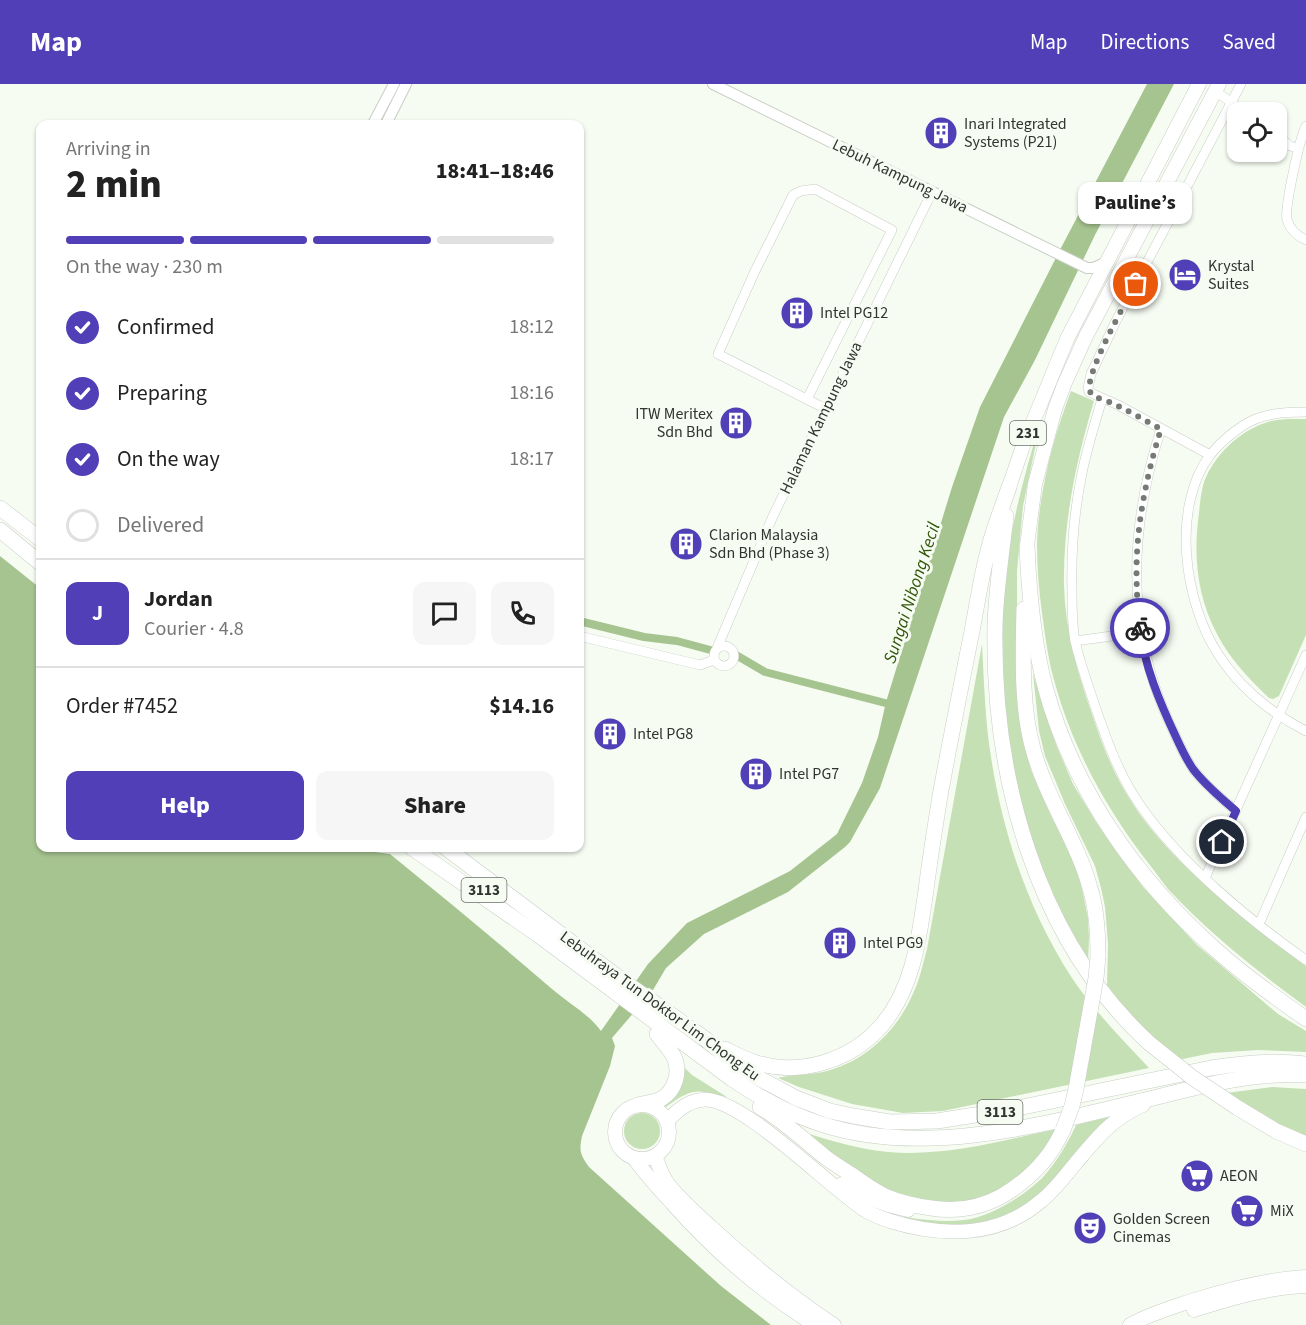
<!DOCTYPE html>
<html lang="en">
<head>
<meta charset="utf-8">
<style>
  body { margin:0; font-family:"Source Sans 3",sans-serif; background:#f6f6f6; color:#222; height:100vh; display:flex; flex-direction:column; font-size:22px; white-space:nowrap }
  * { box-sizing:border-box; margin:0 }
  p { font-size:20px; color:#767676 }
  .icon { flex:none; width:33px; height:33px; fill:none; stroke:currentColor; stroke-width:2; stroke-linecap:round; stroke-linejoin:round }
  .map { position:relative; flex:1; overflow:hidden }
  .details { position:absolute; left:36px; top:36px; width:548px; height:732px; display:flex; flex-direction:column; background:#fff; border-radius:12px; box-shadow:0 2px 4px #0004 }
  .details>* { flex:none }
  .tools { position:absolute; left:1227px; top:18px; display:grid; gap:12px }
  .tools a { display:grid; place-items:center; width:60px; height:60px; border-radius:12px; background:#fff; box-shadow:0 2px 4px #0004; font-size:30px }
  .pin { position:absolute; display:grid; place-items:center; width:51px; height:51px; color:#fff; margin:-26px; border:3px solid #fff; border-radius:50%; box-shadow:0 2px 6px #0007 }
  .courier { position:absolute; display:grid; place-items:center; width:60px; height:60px; margin:-30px; border:4px solid #503fb7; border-radius:50%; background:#fff; color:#222; box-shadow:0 2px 8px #0007 }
  .bubble { position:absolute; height:42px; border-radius:12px; background:#fff; box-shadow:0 2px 4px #0004; font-size:20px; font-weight:800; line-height:42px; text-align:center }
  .headline em { font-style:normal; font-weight:800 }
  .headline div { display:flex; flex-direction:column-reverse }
  .headline { display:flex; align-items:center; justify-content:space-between; height:102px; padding:0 30px }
  h1 { font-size:39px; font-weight:800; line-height:45px }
  .bar { display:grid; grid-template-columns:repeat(4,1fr); gap:9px 6px; align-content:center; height:72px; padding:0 30px }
  .bar i { height:8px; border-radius:4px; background:#e0e0e0 }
  .bar .active { background:#503fb7 }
  .bar p { grid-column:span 4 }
  .line { display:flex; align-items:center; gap:15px; padding:0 30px; border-top:2px solid #e0e0e0 }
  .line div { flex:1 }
  .round { display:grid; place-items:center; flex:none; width:63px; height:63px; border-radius:12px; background:#f6f6f6 }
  ol { padding:0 30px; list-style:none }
  li { display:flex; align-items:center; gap:18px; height:66px }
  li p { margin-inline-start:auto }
  li .icon { padding:6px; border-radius:50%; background:#503fb7; color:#fff; stroke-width:4 }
  li:last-child { color:#767676 }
  li i { width:33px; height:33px; border:3px solid #e0e0e0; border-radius:50% }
  .button { display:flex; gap:12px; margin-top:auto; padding:12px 30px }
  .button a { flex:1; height:69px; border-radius:12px; background:#503fb7; color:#fff; font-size:24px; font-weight:800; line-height:69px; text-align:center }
  .button a+a { background:#f6f6f6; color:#222 }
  header { display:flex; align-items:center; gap:36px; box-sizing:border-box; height:84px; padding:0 30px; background:#503fb7; color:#fff }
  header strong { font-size:28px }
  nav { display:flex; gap:33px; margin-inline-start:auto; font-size:21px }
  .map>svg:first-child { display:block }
  .green { fill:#c6e0b5 }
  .water { fill:#a6c490 }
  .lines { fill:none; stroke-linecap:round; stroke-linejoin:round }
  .canal { stroke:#a6c490; stroke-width:8 }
  .minor-casing { stroke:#c8cec5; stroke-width:10 }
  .tertiary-casing { stroke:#c8cec5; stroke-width:12 }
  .primary-casing { stroke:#c8cec5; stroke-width:15 }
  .trunk-casing { stroke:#c8cec5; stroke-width:16 }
  .minor { stroke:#fff; stroke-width:9 }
  .tertiary { stroke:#fff; stroke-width:10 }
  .primary { stroke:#fff; stroke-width:14 }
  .trunk { stroke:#fff; stroke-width:15 }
  .trunk-bridge-casing { stroke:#c8cec5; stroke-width:16; stroke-linecap:butt }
  .trunk-bridge { stroke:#fff; stroke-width:15 }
  .done { stroke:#767a74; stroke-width:6; stroke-dasharray:0 10.8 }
  .route { stroke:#503fb7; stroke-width:8 }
  .labels { text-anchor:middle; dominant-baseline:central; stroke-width:6; stroke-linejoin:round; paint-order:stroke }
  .shield { fill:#f6fcf2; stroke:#6c706a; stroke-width:1.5 }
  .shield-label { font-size:15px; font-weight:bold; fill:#313430 }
  .poi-label { font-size:16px; fill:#313430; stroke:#f6fcf2; text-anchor:start }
  .street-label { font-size:16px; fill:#313430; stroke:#f6fcf2 }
  .water-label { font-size:18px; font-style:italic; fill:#32560a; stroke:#f6fcf2 }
</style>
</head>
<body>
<header>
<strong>Map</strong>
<nav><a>Map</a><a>Directions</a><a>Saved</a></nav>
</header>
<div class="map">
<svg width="1306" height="1241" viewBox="0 0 1306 1241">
  <rect width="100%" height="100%" fill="#f6fcf2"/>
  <g class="green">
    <path d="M1071,307l23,10c-18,60 -31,121 -30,184 1,44 13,87 28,129 9,27 19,54 34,79 24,41 59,74 94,105 18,16 37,31 57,46 9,7 19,15 29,22v41c-49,-36 -96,-73 -138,-118 -7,-8 -12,-17 -19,-25 -43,-55 -77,-117 -95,-184 -6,-21 -9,-45 -12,-67 -3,-22 -5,-45 -5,-68 1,-50 16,-107 34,-154z"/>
    <path d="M1306,335v216l-27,61 -6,3 -4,-1c-20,-19 -39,-39 -52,-64 -20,-38 -24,-78 -18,-121 1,-10 2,-21 5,-31 10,-26 34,-50 61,-59 13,-5 27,-4 41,-4z"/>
    <path d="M1041,336l-18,86 -6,66v57l6,111 8,30 22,50 8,15 18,39 9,44 1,19 -1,31c-30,-54 -56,-112 -70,-172 -11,-47 -15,-96 -15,-144 -1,-20 -3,-40 -1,-59 7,-59 21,-116 39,-173z"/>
    <path d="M982,560c2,37 3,76 9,113 12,78 38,155 81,221 22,33 50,61 77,90l-206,43 -40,2 -51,-9 -53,-17 -21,-9c15,-4 30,-3 45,-6 43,-10 76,-43 92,-83 6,-13 8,-27 12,-40z"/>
    <polygon points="1033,589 1044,626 1057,663 1073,700 1096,738 1143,803 1197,861 1278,930 1306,947 1306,968 1258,966 1212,969 1178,976 1140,945 1107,902 1108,860 1105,823 1101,804 1095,782 1065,720 1045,672 1039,647"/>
    <path d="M679,978l13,13 35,22c-14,-2 -27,-10 -42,-2 -8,3 -14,9 -21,13z"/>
    <polygon points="1272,1003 1306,1005 1306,1053 1256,1031 1219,1010"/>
    <circle cx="642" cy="1047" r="18"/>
    <path d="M1112,1032l-60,67 -36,29 -37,14 -48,-2 -45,-10c25,4 52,9 78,6 25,-2 63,-26 80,-44 13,-15 24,-33 32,-51z"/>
    <path d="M1056,1045l-7,13 -15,21 -17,15 -24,15 -31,10 -49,-2 -39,-15 -71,-54c28,9 56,17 85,20 56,5 113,-11 168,-23z"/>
  </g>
  <path class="water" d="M1147,0h27l-79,151 -60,125 -31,57 -124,371 -30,54 -5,5 -57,45 -84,42 -38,34 -13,22 -41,48 3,8 -5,20 -28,70c-3,15 -2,18 7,31l132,119 50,39h-771v-769l40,32v260h330l5,4 15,2c54,44 109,89 162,135 16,14 37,25 49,42l47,-67 39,-41 103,-52 47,-37 25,-51 16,-46 8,-35 66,-215 28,-80 82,-161z"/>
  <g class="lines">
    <g class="canal">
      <polyline points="579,537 644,553 677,557 714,567"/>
      <polyline points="736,571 765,588 893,621"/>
    </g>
    <defs>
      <g id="minor">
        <polyline points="1215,7 1245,28"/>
        <path d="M1306,42c-6,11 -22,83 -19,94 3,9 10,16 19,20"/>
        <polyline points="1276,50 1290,62 1298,64"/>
        <polyline points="807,315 892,146 815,105 801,107 793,111 755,187 718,270 826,325"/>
        <path d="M1102,315c-7,24 -15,49 -20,74 -8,39 -11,79 -10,118 0,16 0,33 3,50 5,22 13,44 20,65 12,35 24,69 45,99 40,58 109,115 166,155"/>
        <path d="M1306,328c-21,0 -44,1 -62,13 -11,7 -25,19 -34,30 -39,52 -26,147 8,199 21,33 53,59 88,77"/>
        <path d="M1161,345c-32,99 -36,199 9,295 7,15 14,32 23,45 12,16 28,29 43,42"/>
        <polyline points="1210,371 1118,321 1089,308 1088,304 1091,290 1115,239 1241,0"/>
        <polyline points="579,552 700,581 714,576"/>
        <polyline points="1075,557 1141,548"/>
        <circle cx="724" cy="572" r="10"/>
        <polyline points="717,564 773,432 932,108"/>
        <polyline points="1205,794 1306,571"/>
        <polyline points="1259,840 1306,733"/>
      </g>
      <g id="tertiary">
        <polyline points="713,0 1087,184 1093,184 1107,178"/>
        <polyline points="373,40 394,0"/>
        <polyline points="386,40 406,0"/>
      </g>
      <g id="primary">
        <polyline points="1009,403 1023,362 1067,255 1199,0"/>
        <polyline points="1027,462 1035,400 1055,325 1064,301 1085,254 1219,0"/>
        <circle cx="642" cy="1048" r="27"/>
        <path d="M667,1037c10,-10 19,-19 34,-21 37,-7 130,89 164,110 7,5 16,8 25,11 52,16 108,17 151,-20 13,-10 23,-24 34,-37 22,-26 36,-45 68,-59"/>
        <path d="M655,1072c4,9 6,17 11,25 10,15 32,34 45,46 39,36 79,69 123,98"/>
        <path d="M634,1074c11,16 25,31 38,45 41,47 90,89 143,122"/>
        <path d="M842,1100c21,13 42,21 66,26"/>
        <path d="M1194,1226c36,-11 74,-23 112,-24"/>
        <path d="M1130,1241c19,-11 40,-17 61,-24 38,-12 76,-22 115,-24"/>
      </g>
      <g id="trunk">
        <polyline points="0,424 40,455"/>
        <path d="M1006,432c-4,37 -10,73 -11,109 -3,150 40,313 154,418"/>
        <polyline points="0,446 40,479"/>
        <path d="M1027,462c2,48 6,97 19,144 28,101 92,191 170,260 28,25 59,47 90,69"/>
        <path d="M1024,525c-1,44 -3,98 9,140 13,49 44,91 57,139 7,22 8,45 8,68"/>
        <path d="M412,764l125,86 195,145c28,19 57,35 89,45 104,34 225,0 328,-25 52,-13 103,-27 157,-24"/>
        <path d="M446,764l169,127 96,68 15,14 12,10 58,31 34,13 23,5 37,6 47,-1 76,-12 198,-41c31,-5 64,-8 95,-4"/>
        <path d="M725,965c10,5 19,10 29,13 45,15 97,-1 128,-37 32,-38 37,-88 44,-135 4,-32 9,-63 14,-94 10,-55 21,-110 32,-165 5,-26 9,-54 16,-80 5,-22 14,-43 21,-64"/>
        <path d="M638,1021c7,-2 15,-2 23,-6 14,-8 20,-27 13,-42 -4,-8 -11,-15 -17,-23"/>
        <path d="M760,1023c24,14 44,33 65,50 9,7 18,12 27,18 11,8 22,16 35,22 14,6 29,9 44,11 25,4 49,0 71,-12 27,-16 48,-37 61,-66"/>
        <polyline points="1238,1024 1276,1047 1306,1060"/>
      </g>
    </defs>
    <use href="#minor" class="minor-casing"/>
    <use href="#tertiary" class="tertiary-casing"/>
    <use href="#primary" class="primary-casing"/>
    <use href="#trunk" class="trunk-casing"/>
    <use href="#minor" class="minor"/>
    <use href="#tertiary" class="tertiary"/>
    <use href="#primary" class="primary"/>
    <use href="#trunk" class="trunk"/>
    <defs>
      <g id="trunk-bridge">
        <polyline points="1149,959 1193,994 1238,1024"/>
        <polyline points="1063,1046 1072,1022 1076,1005 1096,894 1098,872"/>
      </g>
    </defs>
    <use href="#trunk-bridge" class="trunk-bridge-casing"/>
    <use href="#trunk-bridge" class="trunk-bridge"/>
  </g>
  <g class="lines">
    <path class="done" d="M1136,200c-8,14 -56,98 -45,109 5,6 18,8 25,12 15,7 30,16 45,24 -16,51 -27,107 -24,161 0,13 2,25 3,38"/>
    <path class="route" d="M1140,544c4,37 20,75 36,109 5,11 10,22 17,32 12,16 28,29 43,42l-14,31"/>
  </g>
  <defs>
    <symbol id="building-disc" viewBox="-11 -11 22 22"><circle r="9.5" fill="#503fb7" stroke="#f6fcf2"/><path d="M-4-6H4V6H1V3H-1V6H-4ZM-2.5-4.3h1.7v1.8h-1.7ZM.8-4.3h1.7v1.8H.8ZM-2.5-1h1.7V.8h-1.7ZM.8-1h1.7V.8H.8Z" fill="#fff"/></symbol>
    <symbol id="hotel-disc" viewBox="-11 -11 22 22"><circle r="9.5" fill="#503fb7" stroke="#f6fcf2"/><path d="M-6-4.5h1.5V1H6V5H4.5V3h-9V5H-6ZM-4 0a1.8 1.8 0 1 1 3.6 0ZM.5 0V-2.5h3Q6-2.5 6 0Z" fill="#fff"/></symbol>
    <symbol id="supermarket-disc" viewBox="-11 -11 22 22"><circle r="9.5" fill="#503fb7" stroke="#f6fcf2"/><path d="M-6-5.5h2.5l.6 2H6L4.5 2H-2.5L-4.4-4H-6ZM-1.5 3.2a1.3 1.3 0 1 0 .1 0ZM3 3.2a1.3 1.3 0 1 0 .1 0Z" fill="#fff"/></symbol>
    <symbol id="theatre-disc" viewBox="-11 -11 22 22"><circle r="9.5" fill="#503fb7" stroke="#f6fcf2"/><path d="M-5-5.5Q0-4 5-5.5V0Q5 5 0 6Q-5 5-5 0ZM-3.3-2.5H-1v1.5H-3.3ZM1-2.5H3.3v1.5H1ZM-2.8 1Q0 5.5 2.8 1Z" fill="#fff"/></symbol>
  </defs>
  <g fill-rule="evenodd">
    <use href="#building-disc" x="922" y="30" width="38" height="38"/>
    <use href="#hotel-disc" x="1166" y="172" width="38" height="38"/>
    <use href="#building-disc" x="778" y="210" width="38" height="38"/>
    <use href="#building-disc" x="717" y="320" width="38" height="38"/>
    <use href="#building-disc" x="667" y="441" width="38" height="38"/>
    <use href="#building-disc" x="591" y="631" width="38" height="38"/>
    <use href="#building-disc" x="737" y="671" width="38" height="38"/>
    <use href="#building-disc" x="821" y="840" width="38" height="38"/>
    <use href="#supermarket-disc" x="1178" y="1073" width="38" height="38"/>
    <use href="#supermarket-disc" x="1228" y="1108" width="38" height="38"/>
    <use href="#theatre-disc" x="1071" y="1125" width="38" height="38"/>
  </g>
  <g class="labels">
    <g class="shield">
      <rect x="1010" y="337" width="36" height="24" rx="4.5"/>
      <rect x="461.5" y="794" width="45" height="24" rx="4.5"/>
      <rect x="977.5" y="1016" width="45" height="24" rx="4.5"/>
    </g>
    <g class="shield-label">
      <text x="1028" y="349">231</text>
      <text x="484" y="806">3113</text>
      <text x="1000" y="1028">3113</text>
    </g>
    <g class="poi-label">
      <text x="964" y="40">Inari Integrated<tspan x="964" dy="18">Systems (P21)</tspan></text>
      <text x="1208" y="182">Krystal<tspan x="1208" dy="18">Suites</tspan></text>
      <text x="820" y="229">Intel PG12</text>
      <text x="713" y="330" text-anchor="end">ITW Meritex<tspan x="713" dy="18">Sdn Bhd</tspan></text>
      <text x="709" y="451">Clarion Malaysia<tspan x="709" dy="18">Sdn Bhd (Phase 3)</tspan></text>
      <text x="633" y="650">Intel PG8</text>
      <text x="779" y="690">Intel PG7</text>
      <text x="863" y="859">Intel PG9</text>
      <text x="1220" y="1092">AEON</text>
      <text x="1270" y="1127">MiX</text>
      <text x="1113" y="1135">Golden Screen<tspan x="1113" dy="18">Cinemas</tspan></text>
    </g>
    <g class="street-label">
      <text transform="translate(900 92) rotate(26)">Lebuh Kampung Jawa</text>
      <text transform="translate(821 334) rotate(-64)">Halaman Kampung Jawa</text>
      <text transform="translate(660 922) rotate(36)">Lebuhraya Tun Doktor Lim Chong Eu</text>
    </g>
    <g class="water-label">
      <text transform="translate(912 509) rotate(-72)">Sungai Nibong Kecil</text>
    </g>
  </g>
</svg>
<div class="tools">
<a><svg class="icon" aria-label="locate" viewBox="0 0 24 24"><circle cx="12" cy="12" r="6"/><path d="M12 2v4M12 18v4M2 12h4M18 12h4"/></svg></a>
</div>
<div class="pin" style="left:1136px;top:200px;background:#ea580c"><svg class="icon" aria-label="bag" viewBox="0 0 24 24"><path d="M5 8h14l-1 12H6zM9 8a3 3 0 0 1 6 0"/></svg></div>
<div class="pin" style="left:1222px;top:758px;background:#1f2937"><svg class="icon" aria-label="home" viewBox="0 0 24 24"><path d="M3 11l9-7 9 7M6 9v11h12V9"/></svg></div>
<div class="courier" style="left:1140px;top:544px"><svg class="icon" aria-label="bike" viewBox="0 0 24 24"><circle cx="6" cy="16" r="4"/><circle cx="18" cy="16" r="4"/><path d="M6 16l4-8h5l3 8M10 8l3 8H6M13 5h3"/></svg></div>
<div class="bubble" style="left:1078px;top:98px;width:114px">Pauline’s</div>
<section class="details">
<div class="headline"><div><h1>2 min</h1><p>Arriving in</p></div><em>18:41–18:46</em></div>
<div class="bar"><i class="active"></i><i class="active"></i><i class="active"></i><i></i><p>On the way · 230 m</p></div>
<ol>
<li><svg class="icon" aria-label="check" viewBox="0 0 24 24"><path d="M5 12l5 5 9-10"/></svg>Confirmed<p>18:12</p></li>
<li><svg class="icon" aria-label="check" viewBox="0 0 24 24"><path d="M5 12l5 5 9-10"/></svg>Preparing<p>18:16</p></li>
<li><svg class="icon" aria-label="check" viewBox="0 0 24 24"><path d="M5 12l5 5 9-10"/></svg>On the way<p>18:17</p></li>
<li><i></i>Delivered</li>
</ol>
<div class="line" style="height:108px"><b class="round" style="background:#503fb7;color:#fff">J</b><div><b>Jordan</b><p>Courier · 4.8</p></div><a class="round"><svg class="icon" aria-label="chat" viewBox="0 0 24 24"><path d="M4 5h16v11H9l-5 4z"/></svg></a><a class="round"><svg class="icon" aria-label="phone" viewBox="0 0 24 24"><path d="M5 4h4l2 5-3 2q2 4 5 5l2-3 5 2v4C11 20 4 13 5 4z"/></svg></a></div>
<div class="line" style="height:78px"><div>Order #7452</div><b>$14.16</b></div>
<div class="button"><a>Help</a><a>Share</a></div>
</section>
</div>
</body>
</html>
